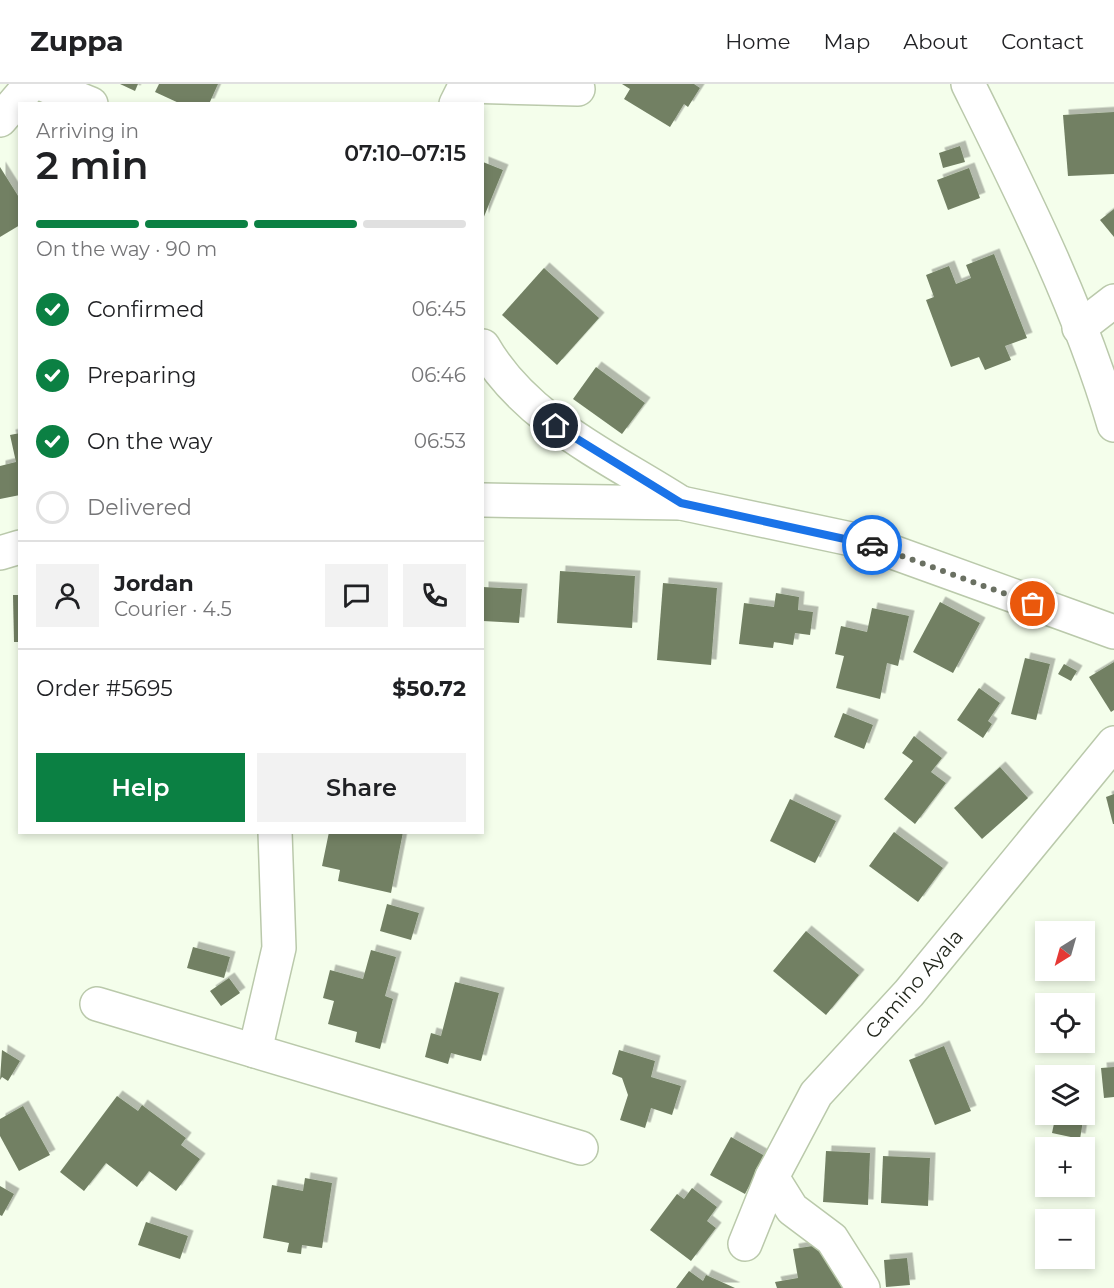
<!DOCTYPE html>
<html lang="en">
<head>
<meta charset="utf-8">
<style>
  body { margin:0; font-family:Montserrat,sans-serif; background:#f2f2f2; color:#202124; height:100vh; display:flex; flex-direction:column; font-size:22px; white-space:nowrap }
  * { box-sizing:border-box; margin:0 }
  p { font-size:20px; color:#757577 }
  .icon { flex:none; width:33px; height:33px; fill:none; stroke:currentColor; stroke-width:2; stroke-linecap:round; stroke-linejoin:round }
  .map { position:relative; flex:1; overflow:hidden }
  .side { position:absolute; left:18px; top:18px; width:466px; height:732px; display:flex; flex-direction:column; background:#fff; border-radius:0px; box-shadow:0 3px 9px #0003 }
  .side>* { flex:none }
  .needle { width:39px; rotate:217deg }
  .fabs { position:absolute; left:1035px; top:837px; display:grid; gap:12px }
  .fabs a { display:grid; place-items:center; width:60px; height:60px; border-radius:0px; background:#fff; box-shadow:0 3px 9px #0003; font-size:30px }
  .pin { position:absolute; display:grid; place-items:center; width:51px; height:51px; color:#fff; margin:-26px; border:3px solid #fff; border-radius:50%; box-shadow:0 2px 6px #0007 }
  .courier { position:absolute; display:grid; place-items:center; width:60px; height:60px; margin:-30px; border:4px solid #1a73e8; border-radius:50%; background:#fff; color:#222; box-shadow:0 2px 8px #0007 }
  .overview em { font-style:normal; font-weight:600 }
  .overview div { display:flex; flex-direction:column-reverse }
  .overview { display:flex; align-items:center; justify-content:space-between; height:102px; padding:0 18px }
  h1 { font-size:39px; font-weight:600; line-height:45px }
  .bar { display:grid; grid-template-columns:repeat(4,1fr); gap:9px 6px; align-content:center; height:72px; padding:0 18px }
  .bar i { height:8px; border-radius:4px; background:#e0e0e0 }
  .bar .current { background:#0b8043 }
  .bar p { grid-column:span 4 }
  .line { display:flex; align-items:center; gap:15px; padding:0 18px; border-top:2px solid #e0e0e0 }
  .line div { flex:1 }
  .round { display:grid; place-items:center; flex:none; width:63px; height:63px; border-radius:0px; background:#f2f2f2 }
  ol { padding:0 18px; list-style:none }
  li { display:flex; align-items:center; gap:18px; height:66px }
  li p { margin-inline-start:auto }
  li .icon { padding:6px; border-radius:50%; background:#0b8043; color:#fff; stroke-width:4 }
  li:last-child { color:#757577 }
  li i { width:33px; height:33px; border:3px solid #e0e0e0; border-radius:50% }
  .button { display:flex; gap:12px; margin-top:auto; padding:12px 18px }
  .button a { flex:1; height:69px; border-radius:0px; background:#0b8043; color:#fff; font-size:24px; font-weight:600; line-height:69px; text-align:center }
  .button a+a { background:#f2f2f2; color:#202124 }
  header { display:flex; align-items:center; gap:36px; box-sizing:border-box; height:84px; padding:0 30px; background:#fff; border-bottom:2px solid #e0e0e0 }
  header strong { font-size:28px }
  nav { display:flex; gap:33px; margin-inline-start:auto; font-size:21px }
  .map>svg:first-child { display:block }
  .building { fill:#728064; filter:url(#shadow) }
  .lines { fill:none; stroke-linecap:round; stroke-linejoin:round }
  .minor-casing { stroke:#bac9ab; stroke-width:36 }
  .minor { stroke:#fff; stroke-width:33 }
  .done { stroke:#6a7062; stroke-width:6; stroke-dasharray:0 10.8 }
  .route { stroke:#1a73e8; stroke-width:8 }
  .labels { text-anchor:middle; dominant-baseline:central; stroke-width:4.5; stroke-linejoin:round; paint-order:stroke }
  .street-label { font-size:20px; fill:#1f2419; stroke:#fff }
</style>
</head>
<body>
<header>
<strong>Zuppa</strong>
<nav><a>Home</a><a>Map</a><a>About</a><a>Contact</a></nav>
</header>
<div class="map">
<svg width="1114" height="1204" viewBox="0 0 1114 1204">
  <defs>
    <filter id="shadow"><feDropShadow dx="5.5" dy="-5.5" stdDeviation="0" flood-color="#0004"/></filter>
  </defs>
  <rect width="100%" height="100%" fill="#f4feeb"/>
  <g class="building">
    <polygon points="120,0 138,0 135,7"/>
    <polygon points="159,0 218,0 209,20 181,20 155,8"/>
    <polygon points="622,0 694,0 700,4 688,23 684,20 670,43 624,15 630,5"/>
    <polygon points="1114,28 1114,90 1068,92 1063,31"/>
    <polygon points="960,62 965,78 943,84 939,69"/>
    <polygon points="483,78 503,86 483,135"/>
    <polygon points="0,83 20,115 20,141 0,153"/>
    <polygon points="969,84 980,114 948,126 937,96"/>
    <polygon points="1114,125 1114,153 1100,136"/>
    <polygon points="994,170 1027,254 1005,262 1011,276 985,286 979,273 951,283 926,216 934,213 926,191 949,182 956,200 971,194 966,181"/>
    <polygon points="544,184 599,234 557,281 502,231"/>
    <polygon points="596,283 645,319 622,350 573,315"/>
    <polygon points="20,349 20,411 0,415 0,382 16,378 10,351"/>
    <polygon points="560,487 635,492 632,544 557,539"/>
    <polygon points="663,499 717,504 711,581 657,576"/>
    <polygon points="483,503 522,505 519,539 483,537"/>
    <polygon points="776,509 799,513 798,526 813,528 810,551 795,549 793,561 774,558 773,564 739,560 744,519 774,523"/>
    <polygon points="13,511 20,511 20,558 14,558"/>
    <polygon points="940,518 980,539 953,589 913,568"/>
    <polygon points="872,524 909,532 898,582 887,579 880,615 836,604 844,572 835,570 841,542 867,548"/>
    <polygon points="1025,574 1050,580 1036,636 1011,630"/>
    <polygon points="1114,578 1114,626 1111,628 1089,593"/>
    <polygon points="1064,580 1077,587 1071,597 1058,590"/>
    <polygon points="979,604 1000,619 988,637 992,640 983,654 957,636"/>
    <polygon points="843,629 873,641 864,665 834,653"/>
    <polygon points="914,652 942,674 931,688 946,699 915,740 884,715 913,677 902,669"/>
    <polygon points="1000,683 1028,714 982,755 954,724"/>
    <polygon points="1114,710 1114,740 1113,740 1106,713"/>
    <polygon points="790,715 836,737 815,779 770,757"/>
    <polygon points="329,748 403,748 391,809 338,797 340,786 322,782"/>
    <polygon points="894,748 943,784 918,818 869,782"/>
    <polygon points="387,820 419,829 411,856 380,847"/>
    <polygon points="806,847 859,891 826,931 773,887"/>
    <polygon points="193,863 230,873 224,894 187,884"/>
    <polygon points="371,866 396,873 385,912 393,915 380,965 355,958 357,948 328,940 334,917 323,914 330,886 363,895"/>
    <polygon points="229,894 240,909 221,922 210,907"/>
    <polygon points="455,898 499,909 481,977 451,969 448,980 425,973 431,949 441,952"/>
    <polygon points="944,962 971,1027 935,1041 909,976"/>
    <polygon points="2,966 20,977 8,997 2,993 0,996"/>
    <polygon points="619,966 655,977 651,993 681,1002 672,1031 651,1024 645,1044 620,1036 628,1011 622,994 612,990"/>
    <polygon points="1114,983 1114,1013 1104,1014 1101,984"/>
    <polygon points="117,1012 138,1027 142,1021 186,1054 181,1061 200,1075 176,1107 149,1087 137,1103 106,1079 84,1107 60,1088"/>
    <polygon points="23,1022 50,1071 19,1087 0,1052 0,1035"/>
    <polygon points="1056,1030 1084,1030 1080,1055 1052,1049"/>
    <polygon points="731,1053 765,1072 745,1110 710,1091"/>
    <polygon points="826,1067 870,1069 868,1121 823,1118"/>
    <polygon points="883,1072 930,1074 928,1122 881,1119"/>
    <polygon points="305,1094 332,1099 322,1164 302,1161 301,1170 287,1168 289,1159 263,1154 272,1101 303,1107"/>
    <polygon points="0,1102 14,1110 2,1132 0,1131"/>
    <polygon points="692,1104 717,1123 707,1137 716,1144 691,1177 650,1146 677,1110 684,1115"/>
    <polygon points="146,1138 188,1152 180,1175 138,1161"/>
    <polygon points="826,1160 851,1204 777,1204 775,1198 798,1194 793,1165"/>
    <polygon points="907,1174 910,1201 886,1203 884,1176"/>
    <polygon points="689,1187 703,1197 706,1191 735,1204 676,1204"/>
  </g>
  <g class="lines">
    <defs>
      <g id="minor">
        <polyline points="42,0 91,20"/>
        <path d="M968,0c55,111 111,222 146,341"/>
        <polyline points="456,20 465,2 578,5"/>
        <polyline points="0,36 31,0"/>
        <polyline points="1079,244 1114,217"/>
        <path d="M483,262c43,75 128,112 198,157"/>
        <polyline points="483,416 681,419 865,458 1114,548"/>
        <polyline points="0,469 20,463"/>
        <polyline points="97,920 581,1064"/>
        <polyline points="255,967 279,864 275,748"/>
        <polyline points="772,1093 792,1125 832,1155 863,1204"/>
        <polyline points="745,1160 772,1093 816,1010 909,909 1114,659"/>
      </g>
    </defs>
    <use href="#minor" class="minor-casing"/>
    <use href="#minor" class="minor"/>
  </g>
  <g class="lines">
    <polyline class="done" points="872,461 1033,520"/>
    <polyline class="route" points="556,342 681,419 872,461"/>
  </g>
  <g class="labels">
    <g class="street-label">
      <text transform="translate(914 900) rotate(-49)">Camino Ayala</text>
    </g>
  </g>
</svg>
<div class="fabs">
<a><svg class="needle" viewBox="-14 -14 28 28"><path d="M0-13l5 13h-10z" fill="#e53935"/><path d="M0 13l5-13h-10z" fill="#757577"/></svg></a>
<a><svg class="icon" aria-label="locate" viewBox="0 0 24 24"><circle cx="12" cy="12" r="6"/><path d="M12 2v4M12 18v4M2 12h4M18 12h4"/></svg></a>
<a><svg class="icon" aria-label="layers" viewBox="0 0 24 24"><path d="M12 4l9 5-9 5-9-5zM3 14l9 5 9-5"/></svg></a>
<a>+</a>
<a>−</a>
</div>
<div class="pin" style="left:1033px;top:520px;background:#ea580c"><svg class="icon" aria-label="bag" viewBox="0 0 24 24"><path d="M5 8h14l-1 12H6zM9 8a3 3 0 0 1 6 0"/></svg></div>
<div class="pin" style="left:556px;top:342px;background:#1f2937"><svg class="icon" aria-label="home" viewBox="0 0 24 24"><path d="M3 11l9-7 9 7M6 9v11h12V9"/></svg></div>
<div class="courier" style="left:872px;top:461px"><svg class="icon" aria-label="car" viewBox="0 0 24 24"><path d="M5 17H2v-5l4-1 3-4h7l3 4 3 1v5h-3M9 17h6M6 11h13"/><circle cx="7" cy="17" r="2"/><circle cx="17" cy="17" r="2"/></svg></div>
<section class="side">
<div class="overview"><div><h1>2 min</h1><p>Arriving in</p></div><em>07:10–07:15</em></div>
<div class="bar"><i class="current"></i><i class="current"></i><i class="current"></i><i></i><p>On the way · 90 m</p></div>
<ol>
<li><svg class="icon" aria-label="check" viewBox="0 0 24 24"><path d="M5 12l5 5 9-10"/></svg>Confirmed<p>06:45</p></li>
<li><svg class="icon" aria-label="check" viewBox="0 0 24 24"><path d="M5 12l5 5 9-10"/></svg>Preparing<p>06:46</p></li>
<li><svg class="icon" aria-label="check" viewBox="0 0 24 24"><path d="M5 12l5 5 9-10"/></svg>On the way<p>06:53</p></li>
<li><i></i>Delivered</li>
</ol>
<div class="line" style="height:108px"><a class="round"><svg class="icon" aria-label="person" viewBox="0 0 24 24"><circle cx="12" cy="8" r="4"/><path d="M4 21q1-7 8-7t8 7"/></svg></a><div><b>Jordan</b><p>Courier · 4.5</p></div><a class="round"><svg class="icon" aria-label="chat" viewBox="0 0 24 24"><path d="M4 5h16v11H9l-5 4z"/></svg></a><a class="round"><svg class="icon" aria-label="phone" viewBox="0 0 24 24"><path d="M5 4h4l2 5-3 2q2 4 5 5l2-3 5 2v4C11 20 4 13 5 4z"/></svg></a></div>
<div class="line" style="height:78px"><div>Order #5695</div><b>$50.72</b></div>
<div class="button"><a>Help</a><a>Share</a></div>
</section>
</div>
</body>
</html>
